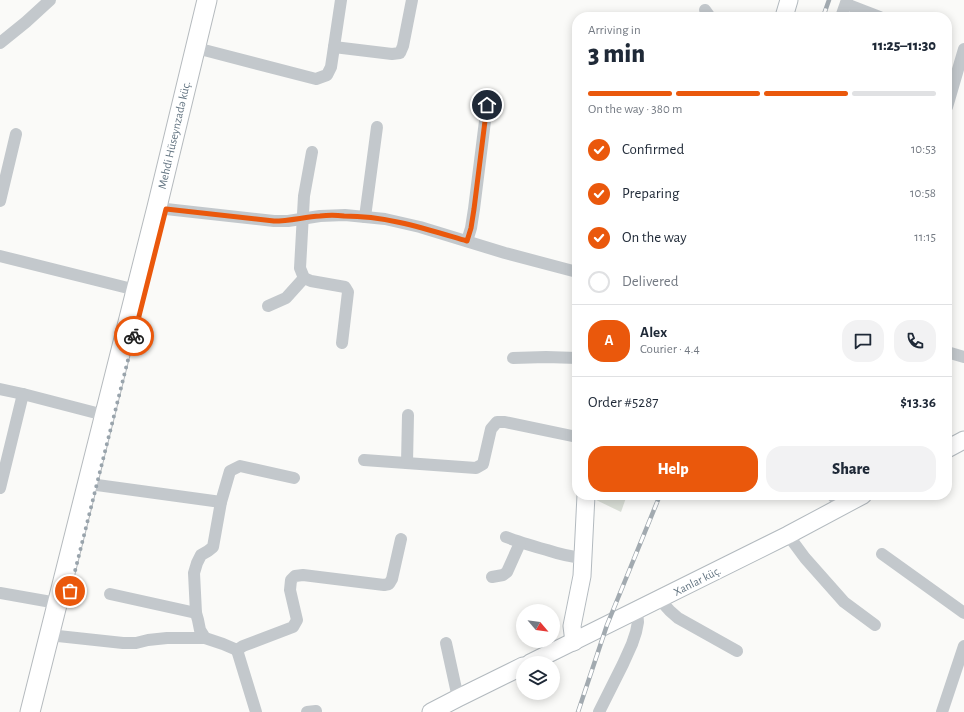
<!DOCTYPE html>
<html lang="en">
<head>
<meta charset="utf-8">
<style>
  body { margin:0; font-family:"Alegreya Sans",sans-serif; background:#f2f2f3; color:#1f2937; height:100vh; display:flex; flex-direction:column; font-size:15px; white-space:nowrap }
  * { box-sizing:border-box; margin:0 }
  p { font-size:13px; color:#747a83 }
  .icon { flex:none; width:22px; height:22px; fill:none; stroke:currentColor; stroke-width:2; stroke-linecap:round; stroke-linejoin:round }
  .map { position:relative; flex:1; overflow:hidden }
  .details { position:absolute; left:572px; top:12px; width:380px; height:488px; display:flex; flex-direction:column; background:#fff; border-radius:16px; box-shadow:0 2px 10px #0003 }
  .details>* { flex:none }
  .needle { width:26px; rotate:119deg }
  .buttons { position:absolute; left:516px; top:604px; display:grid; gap:8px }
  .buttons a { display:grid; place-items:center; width:44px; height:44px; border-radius:50%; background:#fff; box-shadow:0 2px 10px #0003; font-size:20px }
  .pin { position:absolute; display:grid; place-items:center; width:34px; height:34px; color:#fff; margin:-17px; border:2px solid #fff; border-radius:50%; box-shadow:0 1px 4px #0007 }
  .courier { position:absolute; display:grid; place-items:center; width:40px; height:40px; margin:-20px; border:3px solid #ea580c; border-radius:50%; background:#fff; color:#222; box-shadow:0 1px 5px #0007 }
  .summary em { font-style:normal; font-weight:800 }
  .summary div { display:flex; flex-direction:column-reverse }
  .summary { display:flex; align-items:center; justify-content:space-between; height:68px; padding:0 16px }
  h1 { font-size:26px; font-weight:800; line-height:30px }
  .bar { display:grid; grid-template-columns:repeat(4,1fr); gap:6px 4px; align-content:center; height:48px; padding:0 16px }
  .bar i { height:5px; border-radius:3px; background:#e0e1e3 }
  .bar .selected { background:#ea580c }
  .bar p { grid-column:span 4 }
  .line { display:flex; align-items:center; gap:10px; padding:0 16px; border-top:1px solid #e0e1e3 }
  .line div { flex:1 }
  .round { display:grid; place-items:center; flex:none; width:42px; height:42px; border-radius:16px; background:#f2f2f3 }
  ol { padding:0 16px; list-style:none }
  li { display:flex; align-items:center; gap:12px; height:44px }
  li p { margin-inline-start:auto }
  li .icon { padding:4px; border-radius:50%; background:#ea580c; color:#fff; stroke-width:4 }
  li:last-child { color:#747a83 }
  li i { width:22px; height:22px; border:2px solid #e0e1e3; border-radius:50% }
  .primary-button { display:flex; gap:8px; margin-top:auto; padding:8px 16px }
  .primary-button a { flex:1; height:46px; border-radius:16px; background:#ea580c; color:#fff; font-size:16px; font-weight:800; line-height:46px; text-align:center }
  .primary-button a+a { background:#f2f2f3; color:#1f2937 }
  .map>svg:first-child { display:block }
  .green { fill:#dadfd7 }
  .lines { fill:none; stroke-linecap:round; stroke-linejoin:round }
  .secondary-casing { stroke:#b3babf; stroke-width:19 }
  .primary-casing { stroke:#b5babe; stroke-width:21 }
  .street { stroke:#c3c8cc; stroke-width:12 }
  .secondary { stroke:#fff; stroke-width:17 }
  .primary { stroke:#fff; stroke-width:19 }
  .rail-casing { stroke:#a2aab0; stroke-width:4.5 }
  .rail { stroke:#fff; stroke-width:3; stroke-dasharray:9; stroke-linecap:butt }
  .done { stroke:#99a4ac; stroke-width:4; stroke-dasharray:0 7.2 }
  .route { stroke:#ea580c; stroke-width:5 }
  .labels { text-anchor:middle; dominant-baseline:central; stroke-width:4; stroke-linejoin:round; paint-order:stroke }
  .street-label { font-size:12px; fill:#657683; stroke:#fff }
</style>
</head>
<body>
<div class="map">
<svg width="964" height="712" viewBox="0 0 964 712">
  <rect width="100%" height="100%" fill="#fafaf8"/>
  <polygon class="green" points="593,495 627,495 621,512 592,498"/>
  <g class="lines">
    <defs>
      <g id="secondary">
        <polyline points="784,17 789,0"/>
        <polyline points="947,449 964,440"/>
        <polyline points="574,642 572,626 582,576 586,495"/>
        <polyline points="530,663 788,535 863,495"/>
        <polyline points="431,712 458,698 523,666"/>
      </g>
      <polyline id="primary" points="30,712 157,207 207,0"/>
    </defs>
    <use href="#secondary" class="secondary-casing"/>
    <use href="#primary" class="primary-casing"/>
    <g class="street">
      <polyline points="846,4 880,17"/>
      <polyline points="705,10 710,17"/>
      <polyline points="841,17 847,0"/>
      <polyline points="0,43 26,22 50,0"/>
      <polyline points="334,47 392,54 400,53 403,46 412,0"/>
      <polyline points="204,50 316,79 327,75 331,67 341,0"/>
      <polyline points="947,107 964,49"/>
      <polyline points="312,152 304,196 300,268 304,278 311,281 345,287 348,292 342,343"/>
      <polyline points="0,201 16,134"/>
      <polyline points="166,209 274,221 288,221 320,216 345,215 385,219 420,227 505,253 577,272"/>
      <polyline points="365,217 377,127"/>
      <polyline points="467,241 471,228 474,209 487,105"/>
      <polyline points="0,256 136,290"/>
      <polyline points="268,306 286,298 304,278"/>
      <polyline points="947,352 964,357"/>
      <polyline points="513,358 546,357 577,358"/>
      <polyline points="0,389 23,394 104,415"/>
      <polyline points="364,460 476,468 483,464 491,429 497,422 505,422 577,437"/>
      <polyline points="407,463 408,415"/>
      <polyline points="97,485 221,502"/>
      <polyline points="0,488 23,394"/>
      <polyline points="832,495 842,506"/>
      <polyline points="788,535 805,558 844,602 875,625"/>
      <path d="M506,537c13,5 27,9 41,13 12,4 24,7 37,8"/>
      <polyline points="882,554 964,613"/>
      <polyline points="492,577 503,575 507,572 520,543"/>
      <polyline points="0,593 57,603"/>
      <polyline points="110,594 196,613"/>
      <polyline points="660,600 670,611 678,618 737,651"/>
      <polyline points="58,636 123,643 136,643 148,640 167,638 205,638"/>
      <polyline points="446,643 458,698"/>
      <polyline points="237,650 223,644 205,638 200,630 198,620 196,613 194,573 197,563 201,555 208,551 213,547 221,502 230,471 240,466 294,478"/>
      <polyline points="256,712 237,650 243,646 293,627 297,620 290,590 291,580 295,576 303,575 384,585 389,584 392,579 401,539"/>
      <polyline points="307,712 316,711"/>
      <polyline points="599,712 623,664 632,644 636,632 638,622 637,611"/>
      <polyline points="942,712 964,646"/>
    </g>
    <use href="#secondary" class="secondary"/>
    <use href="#primary" class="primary"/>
    <defs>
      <g id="rail">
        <polyline points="823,17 829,0"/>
        <polyline points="578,712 607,625 660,495"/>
      </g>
    </defs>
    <use href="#rail" class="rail-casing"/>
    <use href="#rail" class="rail"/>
  </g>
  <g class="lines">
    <polyline class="done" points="70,591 134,336"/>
    <path class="route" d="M134,336l32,-127 108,12c16,0 30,-4 46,-5 8,-1 16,-1 24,0 44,0 82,13 123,25l4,-13 3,-19 13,-104"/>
  </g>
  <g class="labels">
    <g class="street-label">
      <text transform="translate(174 135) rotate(-77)">Mehdi Hüseynzadə küç.</text>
      <text transform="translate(697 581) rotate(-27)">Xanlar küç.</text>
    </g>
  </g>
</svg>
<div class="buttons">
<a><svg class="needle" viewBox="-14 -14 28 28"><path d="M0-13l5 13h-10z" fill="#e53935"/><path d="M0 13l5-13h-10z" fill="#747a83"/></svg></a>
<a><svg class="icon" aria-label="layers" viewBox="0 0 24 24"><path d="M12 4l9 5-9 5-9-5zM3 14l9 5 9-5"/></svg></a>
</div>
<div class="pin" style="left:70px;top:591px;background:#ea580c"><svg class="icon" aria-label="bag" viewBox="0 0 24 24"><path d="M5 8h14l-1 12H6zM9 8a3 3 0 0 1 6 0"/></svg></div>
<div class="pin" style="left:487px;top:105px;background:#1f2937"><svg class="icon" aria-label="home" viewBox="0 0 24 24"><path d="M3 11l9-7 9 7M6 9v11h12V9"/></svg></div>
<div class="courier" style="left:134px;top:336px"><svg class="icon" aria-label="bike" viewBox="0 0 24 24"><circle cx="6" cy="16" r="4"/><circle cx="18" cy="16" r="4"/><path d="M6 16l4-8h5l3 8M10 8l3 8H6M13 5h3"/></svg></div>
<section class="details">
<div class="summary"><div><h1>3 min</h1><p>Arriving in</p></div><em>11:25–11:30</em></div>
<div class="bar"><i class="selected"></i><i class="selected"></i><i class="selected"></i><i></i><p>On the way · 380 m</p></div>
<ol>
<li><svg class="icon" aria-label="check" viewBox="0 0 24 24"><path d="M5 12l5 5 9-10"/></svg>Confirmed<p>10:53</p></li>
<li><svg class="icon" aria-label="check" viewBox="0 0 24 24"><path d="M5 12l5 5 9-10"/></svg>Preparing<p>10:58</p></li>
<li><svg class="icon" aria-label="check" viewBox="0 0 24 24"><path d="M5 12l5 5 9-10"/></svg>On the way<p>11:15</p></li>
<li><i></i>Delivered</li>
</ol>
<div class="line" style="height:72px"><b class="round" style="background:#ea580c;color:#fff">A</b><div><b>Alex</b><p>Courier · 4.4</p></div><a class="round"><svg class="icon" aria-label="chat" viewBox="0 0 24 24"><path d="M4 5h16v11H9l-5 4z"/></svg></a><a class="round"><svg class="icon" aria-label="phone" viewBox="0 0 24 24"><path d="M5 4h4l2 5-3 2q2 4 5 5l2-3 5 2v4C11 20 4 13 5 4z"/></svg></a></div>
<div class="line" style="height:52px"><div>Order #5287</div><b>$13.36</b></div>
<div class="primary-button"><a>Help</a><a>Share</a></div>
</section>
</div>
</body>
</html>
